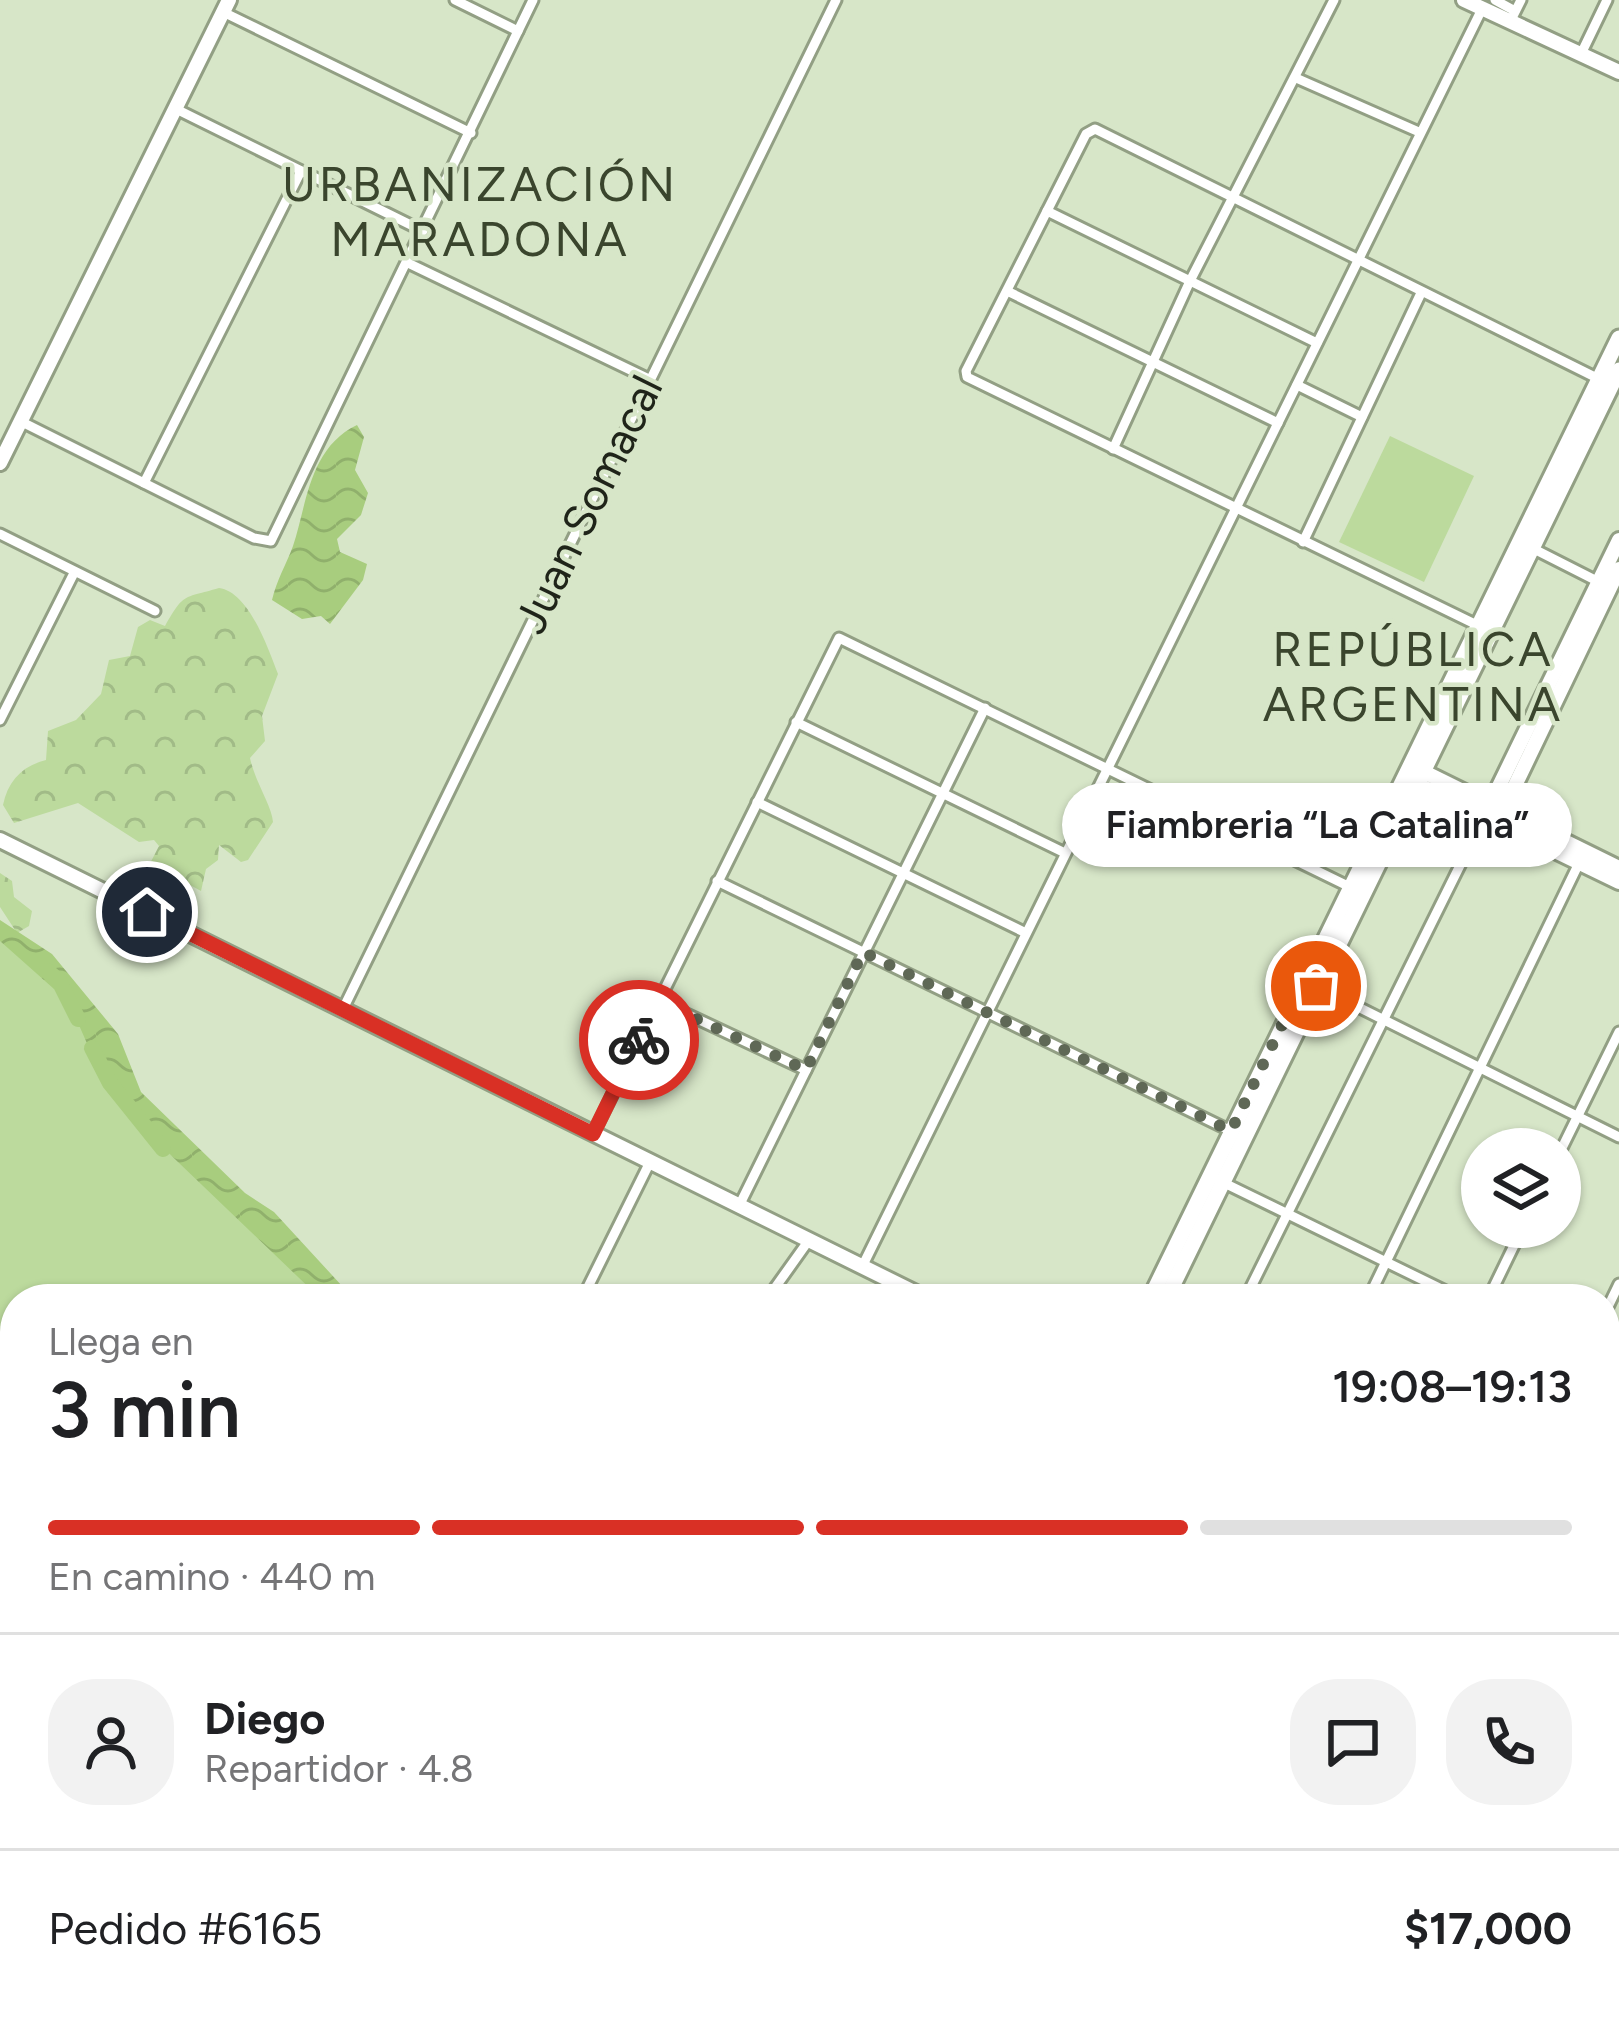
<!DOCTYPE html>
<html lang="es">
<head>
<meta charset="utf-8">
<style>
  body { margin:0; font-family:Figtree,sans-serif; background:#f2f2f2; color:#202124; height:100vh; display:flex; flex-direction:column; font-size:45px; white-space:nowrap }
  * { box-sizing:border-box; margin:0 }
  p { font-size:39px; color:#757577 }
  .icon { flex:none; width:66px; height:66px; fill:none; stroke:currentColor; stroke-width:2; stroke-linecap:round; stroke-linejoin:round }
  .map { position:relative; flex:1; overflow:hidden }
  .sheet { position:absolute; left:0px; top:1284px; width:1620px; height:747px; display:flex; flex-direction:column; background:#fff; border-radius:48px 48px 0 0; box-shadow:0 3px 9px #0004 }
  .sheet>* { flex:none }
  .controls { position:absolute; left:1461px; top:1128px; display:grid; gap:24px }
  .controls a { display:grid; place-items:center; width:120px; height:120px; border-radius:50%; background:#fff; box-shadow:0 3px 9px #0004; font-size:60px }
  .pin { position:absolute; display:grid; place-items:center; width:102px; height:102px; color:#fff; margin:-51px; border:6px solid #fff; border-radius:50%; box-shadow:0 3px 12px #0007 }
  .courier { position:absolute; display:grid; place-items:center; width:120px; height:120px; margin:-60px; border:9px solid #d93025; border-radius:50%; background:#fff; color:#222; box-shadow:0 3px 15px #0007 }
  .bubble { position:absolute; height:84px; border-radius:42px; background:#fff; box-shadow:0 3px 9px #0004; font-size:39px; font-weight:600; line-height:84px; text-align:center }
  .headline em { font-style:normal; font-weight:600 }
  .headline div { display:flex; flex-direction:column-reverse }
  .headline { display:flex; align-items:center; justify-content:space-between; height:204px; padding:0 48px }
  h1 { font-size:78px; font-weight:600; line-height:90px }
  .bar { display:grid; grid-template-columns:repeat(4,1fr); gap:18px 12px; align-content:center; height:144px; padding:0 48px }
  .bar i { height:15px; border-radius:9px; background:#e0e0e0 }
  .bar .on { background:#d93025 }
  .bar p { grid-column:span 4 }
  .line { display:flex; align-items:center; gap:30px; padding:0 48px; border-top:3px solid #e0e0e0 }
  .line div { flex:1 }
  .round { display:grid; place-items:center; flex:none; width:126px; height:126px; border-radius:48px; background:#f2f2f2 }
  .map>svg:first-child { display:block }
  .grass { fill:#bcda9d }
  .forest { fill:url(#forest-crowns) }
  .water { fill:url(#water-waves) }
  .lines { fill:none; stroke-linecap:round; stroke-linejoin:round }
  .river { stroke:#a8cd7e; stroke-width:16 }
  .minor-casing { stroke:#929f84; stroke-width:15 }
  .secondary-casing { stroke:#929f84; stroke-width:20 }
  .primary-casing { stroke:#929f84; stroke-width:21 }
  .minor { stroke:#fff; stroke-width:9 }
  .secondary { stroke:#fff; stroke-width:14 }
  .primary { stroke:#fff; stroke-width:15 }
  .done { stroke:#5f6856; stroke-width:12; stroke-dasharray:0 21.6 }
  .route { stroke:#d93025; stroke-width:15 }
  .labels { text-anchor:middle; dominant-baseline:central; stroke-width:9; stroke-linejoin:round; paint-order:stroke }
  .street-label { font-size:45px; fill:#1f2419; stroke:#d7e6c8 }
  .neighbourhood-label { font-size:48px; letter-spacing:3px; fill:#3a452d; stroke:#d7e6c8 }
</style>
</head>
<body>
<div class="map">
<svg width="1619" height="2030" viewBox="0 0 1619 2030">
  <defs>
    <pattern id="forest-crowns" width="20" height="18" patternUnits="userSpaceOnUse" patternTransform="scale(3)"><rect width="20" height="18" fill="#bcda9d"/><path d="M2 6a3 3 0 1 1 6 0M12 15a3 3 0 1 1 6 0" fill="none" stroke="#a1bb87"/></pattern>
    <pattern id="water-waves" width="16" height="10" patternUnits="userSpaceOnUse" patternTransform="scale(3)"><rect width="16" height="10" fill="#a8cd7e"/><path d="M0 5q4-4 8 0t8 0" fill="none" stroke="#90b06c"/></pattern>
  </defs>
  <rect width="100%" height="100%" fill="#d7e6c8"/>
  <g class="grass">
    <polygon points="1390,436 1474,476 1424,582 1339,542"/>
    <polygon points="0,932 59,981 110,1083 161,1146 330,1299 15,1299 15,1622 0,1625"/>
    <polygon points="15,1641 15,1775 0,1754 0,1651"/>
    <polygon points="0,1777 15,1791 15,1911 0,1904"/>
    <polygon points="15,1946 15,2016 244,2016 250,2030 0,2030 0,1986"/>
    <polygon points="257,2016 435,2016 428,2030 262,2030"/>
  </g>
  <g class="forest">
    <path d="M219,588c30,4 49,60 59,86l-16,42 3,25 -15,17c5,24 22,48 23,64l-25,38 -7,2 -22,-17 -1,15 -12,9 -5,22 -31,-17 16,34 -6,3 -60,-25 -1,-7 24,-2 16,-31 -5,-6 -15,2 -61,-39 -64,20 -11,-18c5,-24 19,-39 43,-45l2,-29 28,-11 25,-26 8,-34 21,-4 8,-29 12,-7 15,6c20,-34 17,-27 54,-38z"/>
    <polygon points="0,873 12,881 14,897 32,911 29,926 17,933 0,907"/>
  </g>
  <g class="water">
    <path d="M357,425l7,12 -9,33 13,23 -7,22 -24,24 3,13 27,12 -4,16 -33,44 -9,-8 -19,3 -30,-19c5,-21 14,-35 21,-54 14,-42 16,-98 64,-121z"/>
    <polygon points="0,920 52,954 118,1034 141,1092 245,1193 274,1212 354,1299 321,1299 155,1140 93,1057 60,982 54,989 0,941"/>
  </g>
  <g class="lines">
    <g class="river">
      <polyline points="47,971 59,981 78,1019"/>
      <polyline points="92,1048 110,1083 163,1149"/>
      <polyline points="0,1627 15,1622"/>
      <polyline points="244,2016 250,2030"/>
    </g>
    <defs>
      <g id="minor">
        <polyline points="455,0 518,31"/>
        <polyline points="1495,0 1515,11"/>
        <polyline points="223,12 471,133"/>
        <polyline points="1510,22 1521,0"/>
        <polyline points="1581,54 1607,0"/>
        <polyline points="1296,78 1419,132"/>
        <polyline points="174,108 423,231"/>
        <polyline points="1047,211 1317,343"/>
        <polyline points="410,264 649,379"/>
        <polyline points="1007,291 1278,423"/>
        <polyline points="1297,385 1362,417"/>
        <polyline points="20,421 254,538 271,541 533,0"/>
        <polyline points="1113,449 1190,281 1334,0"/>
        <polyline points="144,483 301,171"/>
        <polyline points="0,534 155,611"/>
        <polyline points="1303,542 1421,293"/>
        <polyline points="1528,546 1599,582"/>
        <polyline points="1477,625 967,377 966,371 1086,134 1095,129 1599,379"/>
        <polyline points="0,720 74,573"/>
        <polyline points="796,722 1065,853"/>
        <polyline points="757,802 1026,933"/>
        <polyline points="717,881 1231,1131"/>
        <polyline points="1318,987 1619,1137"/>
        <polyline points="659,1001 806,1070"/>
        <polyline points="343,1009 836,0"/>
        <polyline points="593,1134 839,638 1352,888"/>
        <polyline points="1560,1152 1619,1032"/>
        <polyline points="1218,1180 1462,1299"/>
        <polyline points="739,1206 985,708"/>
        <polyline points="862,1267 1482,9"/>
        <polyline points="582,1299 650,1162"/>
        <polyline points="767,1299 809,1240"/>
        <polyline points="1245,1299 1484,817"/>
        <polyline points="1368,1299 1580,861"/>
        <polyline points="1488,1299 1523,1227"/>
        <polyline points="1605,1313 1619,1284"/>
        <polyline points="1605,1370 1619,1377"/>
        <polyline points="1605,1563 1619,1534"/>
        <polyline points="1605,1758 1619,1765"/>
        <polyline points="1605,1884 1619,1891"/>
        <polyline points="1605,1997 1619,1969"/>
        <polyline points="1605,2011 1619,2018"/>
        <polyline points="562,2016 588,2030"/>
        <polyline points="1121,2016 1150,2030"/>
        <polyline points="1378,2016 1406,2030"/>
        <polyline points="617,2030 625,2016"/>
        <polyline points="936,2030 943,2016"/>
        <polyline points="1272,2030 1278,2016"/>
        <polyline points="1589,2030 1596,2016"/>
      </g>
      <g id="secondary">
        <polyline points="1464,0 1619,72"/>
        <polyline points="0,463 229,0"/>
        <polyline points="1414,767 1619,868"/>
        <polyline points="1407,779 1619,882"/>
        <polyline points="1484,817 1619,540"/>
        <polyline points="1497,823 1619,569"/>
        <polyline points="0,840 928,1299"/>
        <polyline points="1605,1634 1619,1641"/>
      </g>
      <g id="primary">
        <polyline points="1150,1299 1619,338"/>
        <polyline points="1166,1299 1619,370"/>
        <polyline points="783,2030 790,2016"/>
        <polyline points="800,2030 807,2016"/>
      </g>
    </defs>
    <use href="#minor" class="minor-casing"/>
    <use href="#secondary" class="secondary-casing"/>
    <use href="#primary" class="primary-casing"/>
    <use href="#minor" class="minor"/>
    <use href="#secondary" class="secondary"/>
    <use href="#primary" class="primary"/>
  </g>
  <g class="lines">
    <polyline class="done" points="639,1040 658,1001 806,1070 863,952 1231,1131 1303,981 1316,986"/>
    <polyline class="route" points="147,912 593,1134 639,1040"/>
  </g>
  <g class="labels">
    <g class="street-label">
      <text transform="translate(588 504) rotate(-64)">Juan Somacal</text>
    </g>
    <g class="neighbourhood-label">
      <text x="480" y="184">URBANIZACIÓN<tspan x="480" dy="55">MARADONA</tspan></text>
      <text x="1413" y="649">REPÚBLICA<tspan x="1413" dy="55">ARGENTINA</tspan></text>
    </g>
  </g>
</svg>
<div class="controls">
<a><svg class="icon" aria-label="layers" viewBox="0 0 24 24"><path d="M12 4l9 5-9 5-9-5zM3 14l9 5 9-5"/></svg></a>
</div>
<div class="pin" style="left:1316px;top:986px;background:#ea580c"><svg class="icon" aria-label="bag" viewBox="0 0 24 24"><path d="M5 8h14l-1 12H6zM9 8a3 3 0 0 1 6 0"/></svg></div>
<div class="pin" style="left:147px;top:912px;background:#1f2937"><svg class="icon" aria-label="home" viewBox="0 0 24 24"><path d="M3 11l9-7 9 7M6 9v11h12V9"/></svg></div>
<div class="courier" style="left:639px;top:1040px"><svg class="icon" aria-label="bike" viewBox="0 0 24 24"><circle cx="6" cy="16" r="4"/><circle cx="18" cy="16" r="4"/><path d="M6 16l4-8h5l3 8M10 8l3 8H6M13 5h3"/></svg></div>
<div class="bubble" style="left:1062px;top:783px;width:510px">Fiambreria “La Catalina”</div>
<section class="sheet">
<div class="headline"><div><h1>3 min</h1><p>Llega en</p></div><em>19:08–19:13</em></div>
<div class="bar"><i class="on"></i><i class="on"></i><i class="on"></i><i></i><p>En camino · 440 m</p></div>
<div class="line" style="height:216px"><a class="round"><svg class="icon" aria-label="person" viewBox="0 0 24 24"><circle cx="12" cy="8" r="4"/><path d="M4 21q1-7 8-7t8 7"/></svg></a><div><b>Diego</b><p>Repartidor · 4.8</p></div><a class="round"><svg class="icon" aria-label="chat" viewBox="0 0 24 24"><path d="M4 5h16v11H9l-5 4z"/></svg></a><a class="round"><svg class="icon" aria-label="phone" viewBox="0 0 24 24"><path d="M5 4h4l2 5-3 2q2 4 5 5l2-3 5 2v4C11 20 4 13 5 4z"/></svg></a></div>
<div class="line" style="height:156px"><div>Pedido #6165</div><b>$17,000</b></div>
</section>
</div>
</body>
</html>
